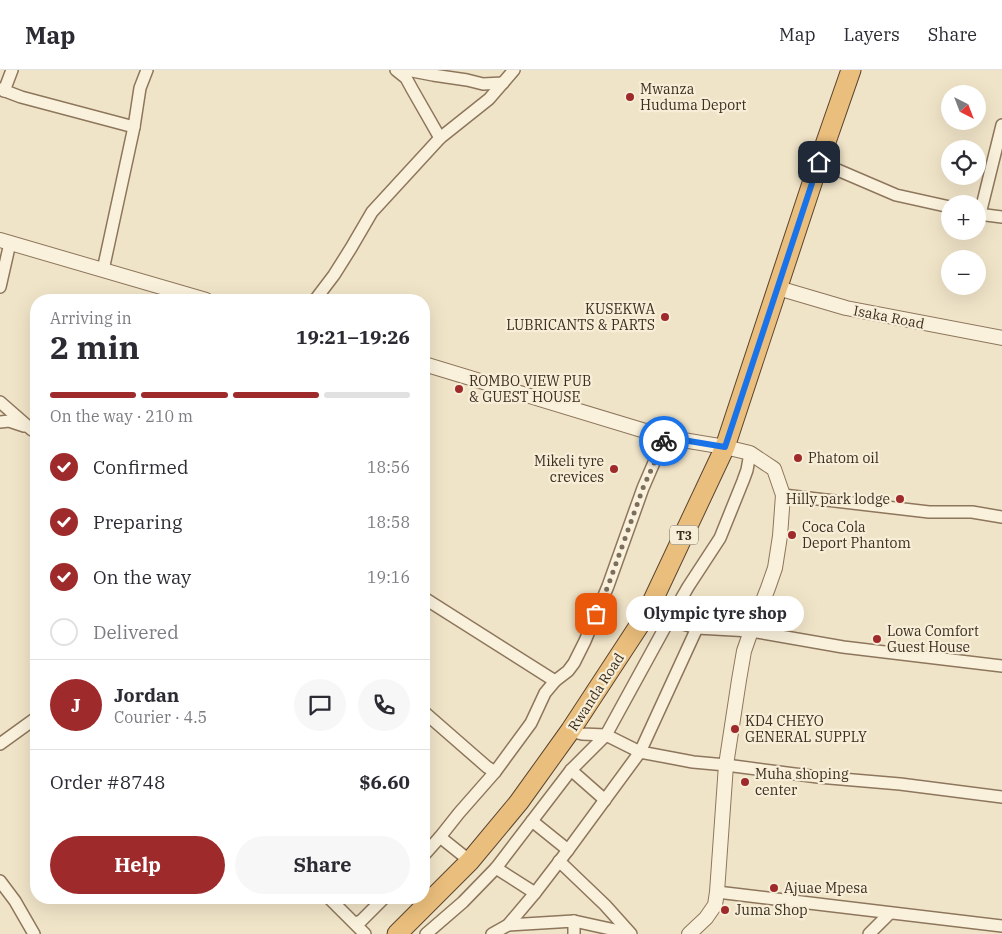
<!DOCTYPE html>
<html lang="en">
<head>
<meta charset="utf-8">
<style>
  body { margin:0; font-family:"IBM Plex Serif",serif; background:#f7f7f7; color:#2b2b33; height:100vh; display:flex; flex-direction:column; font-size:19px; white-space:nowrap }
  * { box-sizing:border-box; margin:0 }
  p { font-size:16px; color:#7c7c81 }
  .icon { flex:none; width:28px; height:28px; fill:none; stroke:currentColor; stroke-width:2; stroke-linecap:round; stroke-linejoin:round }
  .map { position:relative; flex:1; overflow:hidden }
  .details { position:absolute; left:30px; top:224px; width:400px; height:610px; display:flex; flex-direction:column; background:#fff; border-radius:20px; box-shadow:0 5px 20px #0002 }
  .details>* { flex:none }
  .needle { width:32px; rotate:138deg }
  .fabs { position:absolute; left:941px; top:15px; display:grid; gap:10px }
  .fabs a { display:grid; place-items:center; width:45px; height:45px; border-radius:50%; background:#fff; box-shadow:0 5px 20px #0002; font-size:25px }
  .pin { position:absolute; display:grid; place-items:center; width:42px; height:42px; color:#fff; margin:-21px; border-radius:10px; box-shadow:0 2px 8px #0006 }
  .courier { position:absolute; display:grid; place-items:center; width:50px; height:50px; margin:-25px; border:4px solid #1a73e8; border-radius:50%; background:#fff; color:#222; box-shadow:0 1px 6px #0007 }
  .bubble { position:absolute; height:35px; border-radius:18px; background:#fff; box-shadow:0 5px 20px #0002; font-size:16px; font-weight:700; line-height:35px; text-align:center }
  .overview em { font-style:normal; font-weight:700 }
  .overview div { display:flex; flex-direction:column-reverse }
  .overview { display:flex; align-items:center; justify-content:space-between; height:85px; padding:0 20px }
  h1 { font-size:32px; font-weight:700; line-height:38px }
  .bar { display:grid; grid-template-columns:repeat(4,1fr); gap:8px 5px; align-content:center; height:60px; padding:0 20px }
  .bar i { height:6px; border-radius:4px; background:#e1e1e2 }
  .bar .on { background:#9e2a2b }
  .bar p { grid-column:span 4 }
  .line { display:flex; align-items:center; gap:12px; padding:0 20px; border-top:1px solid #e1e1e2 }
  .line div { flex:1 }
  .round { display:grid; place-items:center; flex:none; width:52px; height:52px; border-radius:26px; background:#f7f7f7 }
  ol { padding:0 20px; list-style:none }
  li { display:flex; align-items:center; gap:15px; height:55px }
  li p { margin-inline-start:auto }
  li .icon { padding:5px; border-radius:50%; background:#9e2a2b; color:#fff; stroke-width:4 }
  li:last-child { color:#7c7c81 }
  li i { width:28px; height:28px; border:2px solid #e1e1e2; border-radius:50% }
  .button { display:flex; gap:10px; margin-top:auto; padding:10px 20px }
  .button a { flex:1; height:58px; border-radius:30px; background:#9e2a2b; color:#fff; font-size:20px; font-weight:700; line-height:58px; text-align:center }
  .button a+a { background:#f7f7f7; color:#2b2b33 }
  header { display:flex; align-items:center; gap:30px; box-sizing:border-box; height:70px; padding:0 25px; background:#fff; border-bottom:1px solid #e1e1e2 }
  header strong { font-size:24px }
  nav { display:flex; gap:28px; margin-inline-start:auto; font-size:18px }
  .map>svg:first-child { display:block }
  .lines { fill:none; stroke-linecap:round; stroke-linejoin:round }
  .minor-casing { stroke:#8d765c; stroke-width:14 }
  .tertiary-casing { stroke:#8d765c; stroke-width:16 }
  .trunk-casing { stroke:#5b4430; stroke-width:21 }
  .minor { stroke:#faf1dc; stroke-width:11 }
  .tertiary { stroke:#faf1dc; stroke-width:14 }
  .trunk { stroke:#eabe7c; stroke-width:19 }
  .done { stroke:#7c6e5b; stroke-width:5; stroke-dasharray:0 9 }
  .route { stroke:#1a73e8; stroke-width:6 }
  .poi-dot { fill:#9e2a2b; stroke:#f7eed8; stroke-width:2 }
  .labels { text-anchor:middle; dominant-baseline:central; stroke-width:4.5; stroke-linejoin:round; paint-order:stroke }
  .shield { fill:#f7eed8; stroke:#756857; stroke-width:1 }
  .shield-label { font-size:12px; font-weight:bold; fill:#3d2e20 }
  .poi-label { font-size:14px; fill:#3d2e20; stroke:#f7eed8; text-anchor:start }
  .street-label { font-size:14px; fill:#3d2e20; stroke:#f7eed8 }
</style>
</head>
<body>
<header>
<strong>Map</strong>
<nav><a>Map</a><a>Layers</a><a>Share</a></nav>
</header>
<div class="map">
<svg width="1002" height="864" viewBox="0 0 1002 864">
  <rect width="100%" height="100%" fill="#f0e4c8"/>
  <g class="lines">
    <defs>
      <g id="minor">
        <polyline points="396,0 406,8 412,19 440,68"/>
        <polyline points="407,0 433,5 467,10 483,14 503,13"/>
        <polyline points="0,19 21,27 134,57"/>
        <polyline points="4,21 12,0"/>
        <polyline points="819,92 896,125 950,137"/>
        <polyline points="978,144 1002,147"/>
        <polyline points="980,144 1002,55"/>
        <polyline points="103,200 134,57 140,18 147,0"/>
        <polyline points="0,217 10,173"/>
        <polyline points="315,230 334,205 351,178 372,142 440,68 489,29 514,0"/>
        <polyline points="0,332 32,360"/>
        <polyline points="0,352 9,351 24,356"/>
        <polyline points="783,425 929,442 972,442 1002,447"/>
        <polyline points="424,528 555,611"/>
        <polyline points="646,545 655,548 669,550 697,558 751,561 843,577 1002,596"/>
        <polyline points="424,642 487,697 495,702"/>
        <polyline points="570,661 582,664 606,665 640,682 693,692 726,695 818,707 900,714 1002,727"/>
        <polyline points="0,674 36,648"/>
        <polyline points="571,700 605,730"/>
        <polyline points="532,751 568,780"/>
        <polyline points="440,767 470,791"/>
        <polyline points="424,785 440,767 459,743 495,702 531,653 545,623 555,611 568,601 574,593 585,571 608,516 643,418 665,367"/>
        <polyline points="559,791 605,835 631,864"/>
        <polyline points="496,798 535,823"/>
        <polyline points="0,811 15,831 34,864"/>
        <polyline points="717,822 1002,856"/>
        <polyline points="329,828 365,864"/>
        <polyline points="574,851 629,863"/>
        <polyline points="355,853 361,851 384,828"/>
        <polyline points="508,855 574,851 574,864"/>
        <polyline points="426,864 463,832 496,798 571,700 606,665 669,550 688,517 720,468 743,411 747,400 750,383"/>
        <polyline points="492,864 508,855 535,823 568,780 640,682 697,558"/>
        <polyline points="869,864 890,843"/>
      </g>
      <g id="tertiary">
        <polyline points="0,170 206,230"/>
        <polyline points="778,218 846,238 1002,268"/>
        <polyline points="424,294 665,367 725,377 750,383 774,399 783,425 780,466 775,498 768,518 751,561 744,581 739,610 726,695 717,822 715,835 706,848 689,864"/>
      </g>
      <polyline id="trunk" points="397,864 470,791 519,732 570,661 646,545 725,377 819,92 851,0"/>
    </defs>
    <use href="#minor" class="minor-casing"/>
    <use href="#tertiary" class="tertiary-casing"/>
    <use href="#trunk" class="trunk-casing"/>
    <use href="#minor" class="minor"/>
    <use href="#tertiary" class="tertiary"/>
    <use href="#trunk" class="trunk"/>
  </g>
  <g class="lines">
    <polyline class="done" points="596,544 608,516 643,418 664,371"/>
    <polyline class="route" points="664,371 665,367 725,377 819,92"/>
  </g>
  <g class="poi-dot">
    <circle cx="630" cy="27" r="5"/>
    <circle cx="665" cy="247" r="5"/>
    <circle cx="459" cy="319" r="5"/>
    <circle cx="798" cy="388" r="5"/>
    <circle cx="614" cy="399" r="5"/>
    <circle cx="900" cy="429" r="5"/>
    <circle cx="792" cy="465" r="5"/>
    <circle cx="877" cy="569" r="5"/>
    <circle cx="735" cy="659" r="5"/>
    <circle cx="745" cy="712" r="5"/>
    <circle cx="774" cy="818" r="5"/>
    <circle cx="725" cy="840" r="5"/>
  </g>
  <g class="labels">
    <rect class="shield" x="670" y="455.5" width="28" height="19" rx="4"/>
    <g class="shield-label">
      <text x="684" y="465">T3</text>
    </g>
    <g class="poi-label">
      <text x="640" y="19">Mwanza<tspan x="640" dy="16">Huduma Deport</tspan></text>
      <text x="655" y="239" text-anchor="end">KUSEKWA<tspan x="655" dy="16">LUBRICANTS &amp; PARTS</tspan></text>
      <text x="469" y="311">ROMBO VIEW PUB<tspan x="469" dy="16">&amp; GUEST HOUSE</tspan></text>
      <text x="808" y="388">Phatom oil</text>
      <text x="604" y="391" text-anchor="end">Mikeli tyre<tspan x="604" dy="16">crevices</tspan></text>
      <text x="890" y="429" text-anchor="end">Hilly park lodge</text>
      <text x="802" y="457">Coca Cola<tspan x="802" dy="16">Deport Phantom</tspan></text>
      <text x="887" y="561">Lowa Comfort<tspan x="887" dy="16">Guest House</tspan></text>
      <text x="745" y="651">KD4 CHEYO<tspan x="745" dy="16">GENERAL SUPPLY</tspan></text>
      <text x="755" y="704">Muha shoping<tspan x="755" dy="16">center</tspan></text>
      <text x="784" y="818">Ajuae Mpesa</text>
      <text x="735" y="840">Juma Shop</text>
    </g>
    <g class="street-label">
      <text transform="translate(889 247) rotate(11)">Isaka Road</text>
      <text transform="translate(596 622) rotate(-57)">Rwanda Road</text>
    </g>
  </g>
</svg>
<div class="fabs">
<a><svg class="needle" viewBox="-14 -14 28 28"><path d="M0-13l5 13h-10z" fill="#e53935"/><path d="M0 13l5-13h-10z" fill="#7c7c81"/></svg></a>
<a><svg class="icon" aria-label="locate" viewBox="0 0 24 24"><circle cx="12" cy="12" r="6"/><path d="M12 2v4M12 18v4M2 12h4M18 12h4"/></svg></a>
<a>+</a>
<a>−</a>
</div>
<div class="pin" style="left:596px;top:544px;background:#ea580c"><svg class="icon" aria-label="bag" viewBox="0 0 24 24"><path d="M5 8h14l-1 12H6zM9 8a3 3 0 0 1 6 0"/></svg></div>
<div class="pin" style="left:819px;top:92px;background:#1f2937"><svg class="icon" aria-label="home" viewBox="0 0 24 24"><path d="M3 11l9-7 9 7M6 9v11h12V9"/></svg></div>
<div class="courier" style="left:664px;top:371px"><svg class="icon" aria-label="bike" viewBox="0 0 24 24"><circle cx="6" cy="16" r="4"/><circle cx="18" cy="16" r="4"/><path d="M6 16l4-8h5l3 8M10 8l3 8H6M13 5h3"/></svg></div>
<div class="bubble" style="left:626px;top:526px;width:178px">Olympic tyre shop</div>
<section class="details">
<div class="overview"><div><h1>2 min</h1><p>Arriving in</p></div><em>19:21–19:26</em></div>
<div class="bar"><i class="on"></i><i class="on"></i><i class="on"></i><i></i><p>On the way · 210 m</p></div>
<ol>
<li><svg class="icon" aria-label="check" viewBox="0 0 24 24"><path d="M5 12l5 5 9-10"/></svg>Confirmed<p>18:56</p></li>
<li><svg class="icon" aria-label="check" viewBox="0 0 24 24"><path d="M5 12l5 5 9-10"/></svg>Preparing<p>18:58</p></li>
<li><svg class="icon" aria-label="check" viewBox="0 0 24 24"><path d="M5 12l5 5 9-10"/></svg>On the way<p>19:16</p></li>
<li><i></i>Delivered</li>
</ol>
<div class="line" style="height:90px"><b class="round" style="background:#9e2a2b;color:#fff">J</b><div><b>Jordan</b><p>Courier · 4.5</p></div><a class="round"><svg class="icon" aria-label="chat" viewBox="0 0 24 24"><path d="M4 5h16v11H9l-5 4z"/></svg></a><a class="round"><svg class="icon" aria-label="phone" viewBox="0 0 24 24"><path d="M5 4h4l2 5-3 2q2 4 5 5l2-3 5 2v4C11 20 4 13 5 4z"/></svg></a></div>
<div class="line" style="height:65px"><div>Order #8748</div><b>$6.60</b></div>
<div class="button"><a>Help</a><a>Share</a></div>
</section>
</div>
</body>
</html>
